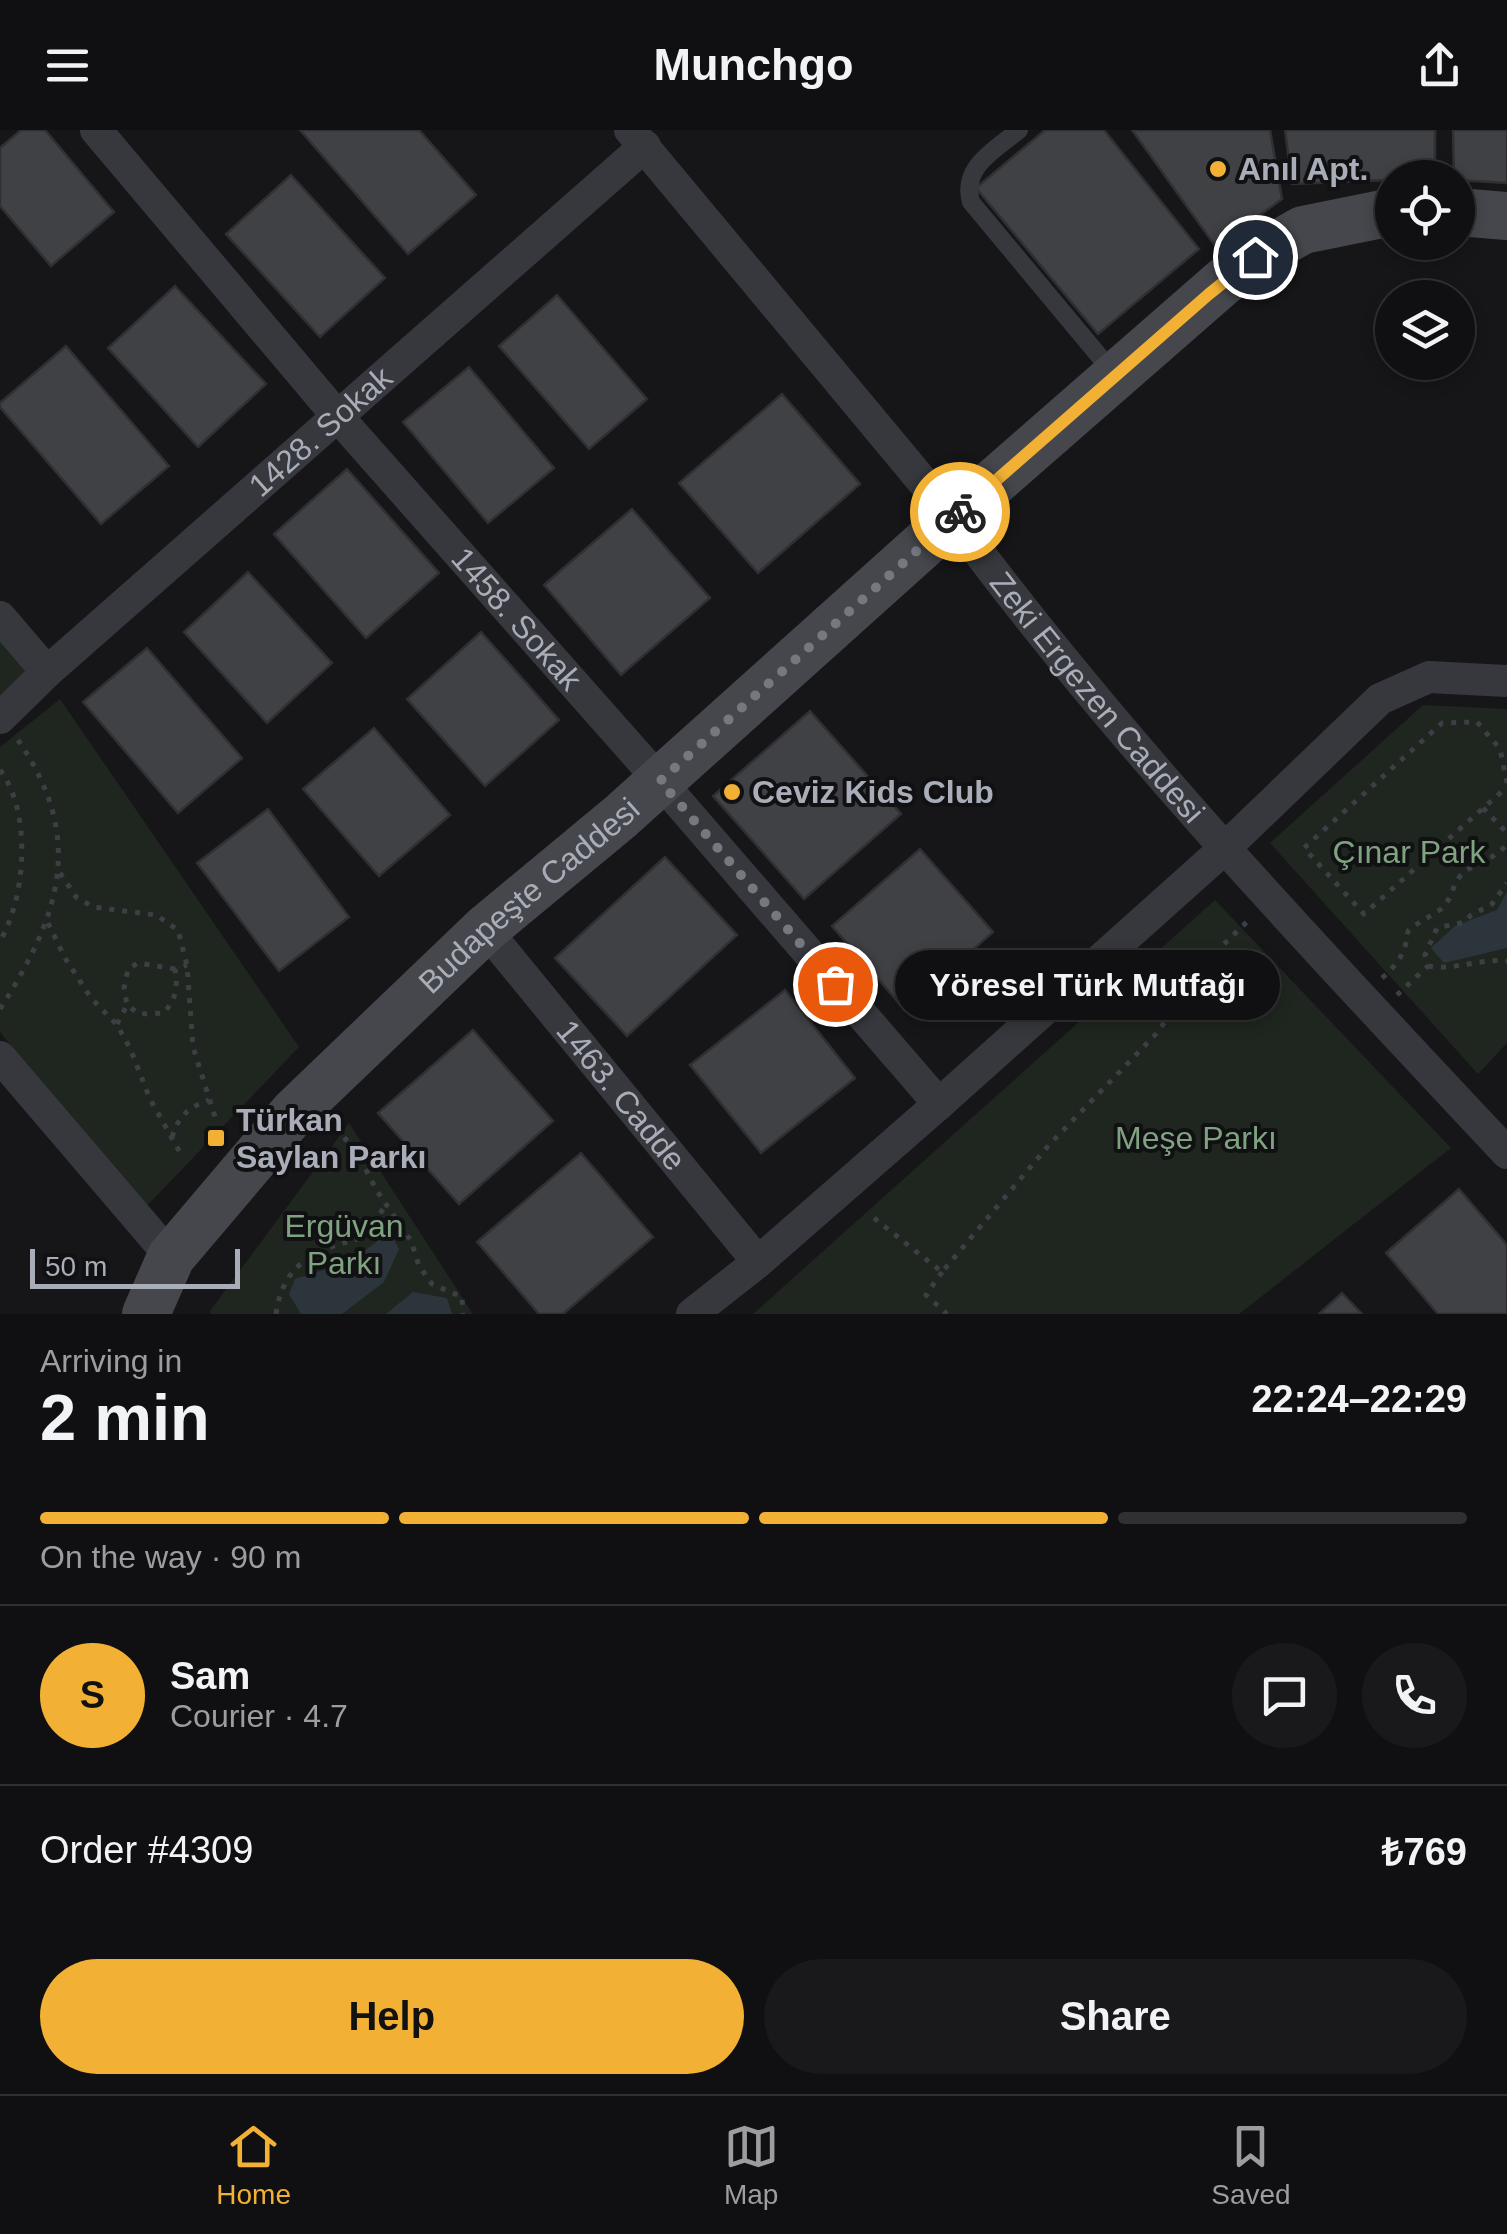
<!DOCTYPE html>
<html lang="en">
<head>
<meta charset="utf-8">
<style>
  body { margin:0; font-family:Helvetica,sans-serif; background:#19191b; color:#f1f3f6; height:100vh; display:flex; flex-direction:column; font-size:38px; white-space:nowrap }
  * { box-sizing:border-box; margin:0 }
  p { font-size:32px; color:#9c9d9f }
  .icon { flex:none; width:55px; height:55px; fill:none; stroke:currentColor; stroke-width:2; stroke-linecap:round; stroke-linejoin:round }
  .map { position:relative; height:1184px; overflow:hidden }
  .details { display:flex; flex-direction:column; background:#101012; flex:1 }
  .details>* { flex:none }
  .tools { position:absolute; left:1375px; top:30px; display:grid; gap:20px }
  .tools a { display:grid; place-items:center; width:100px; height:100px; border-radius:50%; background:#101012; box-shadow:0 5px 15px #0003,0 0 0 2px #303032; font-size:50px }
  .scale { position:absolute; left:30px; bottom:25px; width:210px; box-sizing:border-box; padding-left:10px; border:5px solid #a8adb8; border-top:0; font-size:28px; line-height:35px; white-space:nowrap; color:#a8adb8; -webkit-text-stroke:8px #111113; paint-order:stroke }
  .pin { position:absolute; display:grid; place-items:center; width:85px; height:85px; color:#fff; margin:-42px; border:5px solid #fff; border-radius:50%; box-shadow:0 2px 10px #0007 }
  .courier { position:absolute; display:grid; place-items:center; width:100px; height:100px; margin:-50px; border:8px solid #f2b134; border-radius:50%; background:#fff; color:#222; box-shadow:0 2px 12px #0007 }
  .bubble { position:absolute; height:70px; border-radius:35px; background:#101012; box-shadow:0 5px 15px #0003,0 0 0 2px #303032; font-size:32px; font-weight:700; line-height:70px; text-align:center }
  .head em { font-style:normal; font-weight:700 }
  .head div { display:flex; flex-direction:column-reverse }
  .head { display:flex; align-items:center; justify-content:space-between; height:170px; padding:0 40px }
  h1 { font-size:65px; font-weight:700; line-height:75px }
  .bar { display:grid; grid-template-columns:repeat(4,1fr); gap:15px 10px; align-content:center; height:120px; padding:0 40px }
  .bar i { height:12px; border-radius:8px; background:#303032 }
  .bar .selected { background:#f2b134 }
  .bar p { grid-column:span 4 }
  .line { display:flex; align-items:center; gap:25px; padding:0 40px; border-top:2px solid #303032 }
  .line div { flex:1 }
  .round { display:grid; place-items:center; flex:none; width:105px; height:105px; border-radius:52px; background:#19191b }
  .button { display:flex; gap:20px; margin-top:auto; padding:20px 40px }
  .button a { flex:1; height:115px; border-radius:60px; background:#f2b134; color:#111; font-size:40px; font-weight:700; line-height:115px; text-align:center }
  .button a+a { background:#19191b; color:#f1f3f6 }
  header { display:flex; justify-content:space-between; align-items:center; height:130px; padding:0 40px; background:#101012; font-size:45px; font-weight:700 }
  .tab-bar { display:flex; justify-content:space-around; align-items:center; height:140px; border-top:2px solid #303032; background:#101012; font-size:28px; color:#9c9d9f }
  .tab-bar a { display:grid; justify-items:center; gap:5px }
  .tab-bar .selected { color:#f2b134 }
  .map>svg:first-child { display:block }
  .green { fill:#1e261f }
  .water { fill:#2c353c }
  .building { fill:#404145; stroke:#303034; stroke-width:2.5 }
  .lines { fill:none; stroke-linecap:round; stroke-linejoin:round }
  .path { stroke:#3d3f44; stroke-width:5; stroke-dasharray:5 8; stroke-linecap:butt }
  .lane { stroke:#37383d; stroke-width:18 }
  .street { stroke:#37383d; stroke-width:32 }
  .secondary { stroke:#45474d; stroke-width:48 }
  .done { stroke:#757880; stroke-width:10; stroke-dasharray:0 18 }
  .route { stroke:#f2b134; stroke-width:12 }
  .poi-dot { fill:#f2b134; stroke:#111113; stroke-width:4 }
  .labels { text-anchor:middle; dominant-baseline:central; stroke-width:8; stroke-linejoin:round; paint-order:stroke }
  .poi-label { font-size:32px; font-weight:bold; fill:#a8adb8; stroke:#111113; text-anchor:start }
  .street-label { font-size:32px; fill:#a8adb8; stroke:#111113 }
  .park-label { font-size:32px; fill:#7fa381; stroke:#111113 }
</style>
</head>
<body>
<header><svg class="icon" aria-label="menu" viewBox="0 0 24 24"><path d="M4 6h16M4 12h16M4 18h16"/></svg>Munchgo<svg class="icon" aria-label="share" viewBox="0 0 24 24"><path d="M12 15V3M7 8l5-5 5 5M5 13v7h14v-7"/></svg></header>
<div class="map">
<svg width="1507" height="1184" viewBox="0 0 1507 1184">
  <rect width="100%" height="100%" fill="#161618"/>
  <g class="green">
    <polygon points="0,494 37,537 0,575"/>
    <polygon points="60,569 299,917 143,1080 0,902 0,617"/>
    <polygon points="1423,575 1507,579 1507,913 1478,944 1270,713"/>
    <polygon points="1215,770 1451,1018 1239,1184 753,1184"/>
    <polygon points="349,993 473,1184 211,1184 210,1181"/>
  </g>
  <g class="water">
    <polygon points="1507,762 1507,818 1444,833 1431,818 1455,796 1497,780"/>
    <polygon points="390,1102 399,1119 384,1152 342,1184 301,1184 289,1164 295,1149 349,1132"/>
    <polygon points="413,1162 447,1168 452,1184 386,1184"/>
  </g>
  <g class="building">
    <polygon points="21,0 45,0 114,82 51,136 0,76 0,18"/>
    <polygon points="300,0 419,0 476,65 408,124"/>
    <polygon points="1045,0 1104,0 1199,119 1098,204 976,58"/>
    <polygon points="1132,0 1270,0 1282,69 1216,117"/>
    <polygon points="1285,0 1435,0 1435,48 1292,54"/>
    <polygon points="1453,0 1507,0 1507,53 1458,50 1454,48"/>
    <polygon points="291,45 385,148 320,207 226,104"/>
    <polygon points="175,156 266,254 198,317 108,218"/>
    <polygon points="557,165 647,269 589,319 499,216"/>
    <polygon points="66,216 169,336 101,394 0,277 0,273"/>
    <polygon points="469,237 554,338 488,393 403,292"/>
    <polygon points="782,264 860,354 758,443 679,353"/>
    <polygon points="347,339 439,443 366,508 274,404"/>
    <polygon points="632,379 710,468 621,545 544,455"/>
    <polygon points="248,442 332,533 267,593 184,502"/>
    <polygon points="481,502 559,590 485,656 407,569"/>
    <polygon points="147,518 242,628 178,683 83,572"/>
    <polygon points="810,581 901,684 804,769 713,666"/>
    <polygon points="374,598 450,685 379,746 303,659"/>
    <polygon points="268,679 349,787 279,841 197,733"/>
    <polygon points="920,719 993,802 905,880 832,796"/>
    <polygon points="665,727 737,805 627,906 555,828"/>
    <polygon points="785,860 855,948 761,1023 690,935"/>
    <polygon points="473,900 553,991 459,1074 378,983"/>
    <polygon points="581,1023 653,1107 563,1184 539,1184 477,1112"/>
    <polygon points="1459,1059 1507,1115 1507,1184 1438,1184 1386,1123"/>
    <polygon points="1342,1163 1362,1184 1319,1184"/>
  </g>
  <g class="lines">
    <g class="path">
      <path d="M0,640c32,42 26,127 0,171"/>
      <polyline points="1507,653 1500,619 1477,592 1442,593 1304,718 1364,784 1507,657"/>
      <polyline points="1483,678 1507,703"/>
      <polyline points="60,743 76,767 93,777 156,785 178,800 187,835 193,917 217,993"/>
      <polyline points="48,793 65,828 91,868 117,895 130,918 150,969 182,1026"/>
      <path d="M1428,836c26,5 52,-8 79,-5"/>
      <path d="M175,839l-37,-6 -10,6 -4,19 3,17 12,9 25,-1c12,-15 14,-25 11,-44l12,-4"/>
      <path d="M1382,848c16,-14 24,-26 26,-47 10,-9 22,-14 33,-22 11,-9 11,-24 20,-34 11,-11 32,-14 46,-31"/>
      <polyline points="1397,865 1428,836 1425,825 1437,798 1465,792 1470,786 1492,774 1507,753"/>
      <path d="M0,879c60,-94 86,-170 18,-269"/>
      <polyline points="117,894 127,875"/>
      <polyline points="335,998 355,1019 377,1061 411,1111 419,1136 432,1154 462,1167 463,1184"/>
      <path d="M172,1007c7,-22 16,-29 37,-37"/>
      <polyline points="874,1088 942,1142 1049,1015 1155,905 1224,814 1251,788"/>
      <polyline points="942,1142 926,1165 947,1184"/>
      <path d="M276,1184c7,-53 43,-66 90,-77l20,-33"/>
    </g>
    <path class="lane" d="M1019,0c-24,20 -58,37 -48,72l144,173"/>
    <g class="street">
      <path id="s1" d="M96,0l243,288 321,363 279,323"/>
      <path id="s2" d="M630,0l323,388c167,226 362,430 554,635"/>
      <polyline points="0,487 47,542"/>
      <path id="s3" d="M0,588l47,-46 598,-526"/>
      <path id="s4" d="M485,799l273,333"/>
      <polyline points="0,927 171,1127"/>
      <polyline points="692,1184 758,1132 939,974 1224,719 1380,569 1429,547 1507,551"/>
    </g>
    <g class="secondary">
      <polyline points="1458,82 1507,86"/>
      <path id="s5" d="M146,1184l25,-57 123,-145 191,-183 135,-112 333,-299 270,-236 32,-25 48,-27 89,-18"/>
    </g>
  </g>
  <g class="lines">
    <polyline class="done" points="835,854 660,651 960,382"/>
    <polyline class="route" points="960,382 1209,164 1255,127"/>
  </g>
  <g class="poi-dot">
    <circle cx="1218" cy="39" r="10"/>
    <circle cx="732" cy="662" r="10"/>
    <rect x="206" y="998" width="20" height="20" rx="5"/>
  </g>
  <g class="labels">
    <g class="poi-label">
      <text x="1238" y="39">Anıl Apt.</text>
      <text x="752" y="662">Ceviz Kids Club</text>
      <text x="236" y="990">Türkan<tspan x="236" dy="37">Saylan Parkı</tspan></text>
    </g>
    <g class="street-label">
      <text stroke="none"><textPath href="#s3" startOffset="430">1428. Sokak</textPath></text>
      <text stroke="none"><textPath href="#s1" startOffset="645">1458. Sokak</textPath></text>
      <text stroke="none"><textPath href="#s2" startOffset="735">Zeki Ergezen Caddesi</textPath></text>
      <text stroke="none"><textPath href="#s5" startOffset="572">Budapeşte Caddesi</textPath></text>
      <text stroke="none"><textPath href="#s4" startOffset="215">1463. Cadde</textPath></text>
    </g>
    <g class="park-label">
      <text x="1409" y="722">Çınar Park</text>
      <text x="1196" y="1008">Meşe Parkı</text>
      <text x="344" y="1096">Ergüvan<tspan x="344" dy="37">Parkı</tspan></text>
    </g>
  </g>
</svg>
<div class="tools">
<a><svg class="icon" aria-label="locate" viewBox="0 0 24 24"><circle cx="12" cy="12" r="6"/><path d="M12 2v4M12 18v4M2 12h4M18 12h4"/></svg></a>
<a><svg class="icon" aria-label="layers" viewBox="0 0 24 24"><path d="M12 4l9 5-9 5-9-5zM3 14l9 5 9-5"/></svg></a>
</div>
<div class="scale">50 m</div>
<div class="pin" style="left:835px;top:854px;background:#ea580c"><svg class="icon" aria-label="bag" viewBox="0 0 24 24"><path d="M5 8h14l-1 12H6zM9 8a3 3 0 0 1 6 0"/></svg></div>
<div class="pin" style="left:1255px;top:127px;background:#1f2937"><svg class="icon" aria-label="home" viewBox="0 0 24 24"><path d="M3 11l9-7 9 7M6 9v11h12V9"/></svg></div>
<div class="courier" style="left:960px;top:382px"><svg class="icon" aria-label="bike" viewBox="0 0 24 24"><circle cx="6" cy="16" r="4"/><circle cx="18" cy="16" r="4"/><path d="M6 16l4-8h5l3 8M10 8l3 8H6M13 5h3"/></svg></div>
<div class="bubble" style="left:895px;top:820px;width:385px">Yöresel Türk Mutfağı</div>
</div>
<section class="details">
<div class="head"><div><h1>2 min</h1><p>Arriving in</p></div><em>22:24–22:29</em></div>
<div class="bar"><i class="selected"></i><i class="selected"></i><i class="selected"></i><i></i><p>On the way · 90 m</p></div>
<div class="line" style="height:180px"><b class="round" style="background:#f2b134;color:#111">S</b><div><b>Sam</b><p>Courier · 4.7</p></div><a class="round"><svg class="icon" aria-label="chat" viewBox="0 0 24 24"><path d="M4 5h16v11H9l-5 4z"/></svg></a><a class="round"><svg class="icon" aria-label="phone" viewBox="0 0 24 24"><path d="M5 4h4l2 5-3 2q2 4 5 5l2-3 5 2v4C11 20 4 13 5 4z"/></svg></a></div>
<div class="line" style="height:130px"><div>Order #4309</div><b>₺769</b></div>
<div class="button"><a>Help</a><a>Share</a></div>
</section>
<nav class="tab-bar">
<a class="selected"><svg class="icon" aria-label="home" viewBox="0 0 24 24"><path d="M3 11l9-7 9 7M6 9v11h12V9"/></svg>Home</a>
<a><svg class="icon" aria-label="map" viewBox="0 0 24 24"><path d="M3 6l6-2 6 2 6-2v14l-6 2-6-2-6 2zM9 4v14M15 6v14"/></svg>Map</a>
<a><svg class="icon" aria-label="saved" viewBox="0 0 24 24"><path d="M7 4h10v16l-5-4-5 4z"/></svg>Saved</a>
</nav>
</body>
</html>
